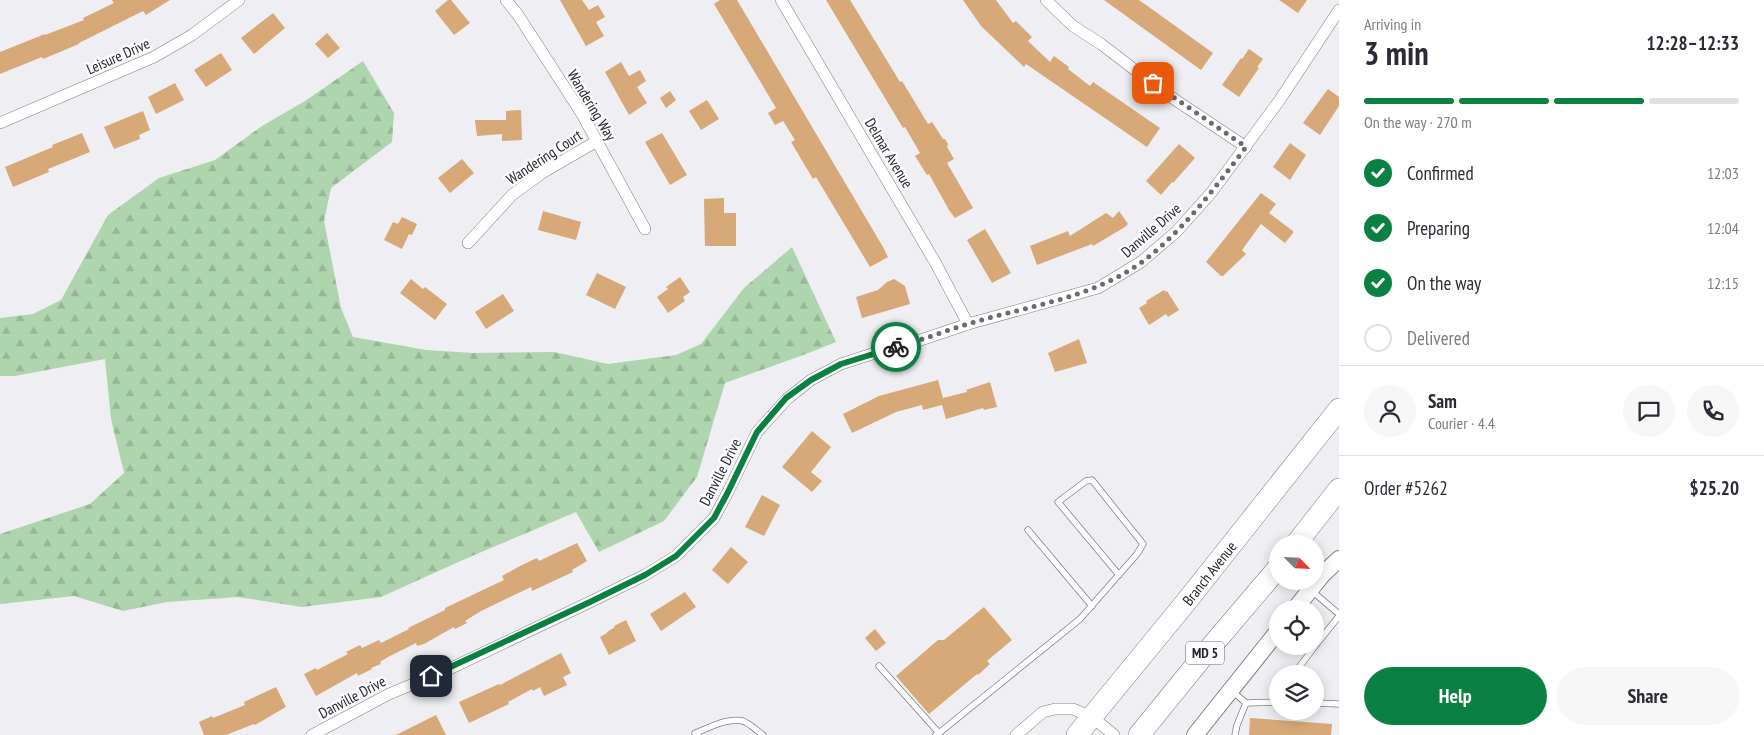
<!DOCTYPE html>
<html lang="en">
<head>
<meta charset="utf-8">
<style>
  body { margin:0; font-family:"PT Sans Narrow",sans-serif; background:#f7f7f7; color:#2b2b33; height:100vh; display:flex; flex-direction:column; font-size:19px; white-space:nowrap }
  * { box-sizing:border-box; margin:0 }
  p { font-size:16px; color:#7c7c81 }
  .icon { flex:none; width:28px; height:28px; fill:none; stroke:currentColor; stroke-width:2; stroke-linecap:round; stroke-linejoin:round }
  .map { position:relative; flex:1; overflow:hidden }
  .sheet { display:flex; flex-direction:column; background:#fff; width:425px }
  .sheet>* { flex:none }
  .needle { width:32px; rotate:114deg }
  .buttons { position:absolute; left:1269px; top:535px; display:grid; gap:10px }
  .buttons a { display:grid; place-items:center; width:55px; height:55px; border-radius:50%; background:#fff; box-shadow:0 2px 12px #0003; font-size:25px }
  .pin { position:absolute; display:grid; place-items:center; width:42px; height:42px; color:#fff; margin:-21px; border-radius:10px; box-shadow:0 2px 8px #0006 }
  .courier { position:absolute; display:grid; place-items:center; width:50px; height:50px; margin:-25px; border:4px solid #0b8043; border-radius:50%; background:#fff; color:#222; box-shadow:0 1px 6px #0007 }
  .headline em { font-style:normal; font-weight:700 }
  .headline div { display:flex; flex-direction:column-reverse }
  .headline { display:flex; align-items:center; justify-content:space-between; height:85px; padding:0 25px }
  h1 { font-size:32px; font-weight:700; line-height:38px }
  .bar { display:grid; grid-template-columns:repeat(4,1fr); gap:8px 5px; align-content:center; height:60px; padding:0 25px }
  .bar i { height:6px; border-radius:4px; background:#e1e1e2 }
  .bar .current { background:#0b8043 }
  .bar p { grid-column:span 4 }
  .line { display:flex; align-items:center; gap:12px; padding:0 25px; border-top:1px solid #e1e1e2 }
  .line div { flex:1 }
  .round { display:grid; place-items:center; flex:none; width:52px; height:52px; border-radius:26px; background:#f7f7f7 }
  ol { padding:0 25px; list-style:none }
  li { display:flex; align-items:center; gap:15px; height:55px }
  li p { margin-inline-start:auto }
  li .icon { padding:5px; border-radius:50%; background:#0b8043; color:#fff; stroke-width:4 }
  li:last-child { color:#7c7c81 }
  li i { width:28px; height:28px; border:2px solid #e1e1e2; border-radius:50% }
  .cta { display:flex; gap:10px; margin-top:auto; padding:10px 25px }
  .cta a { flex:1; height:58px; border-radius:30px; background:#0b8043; color:#fff; font-size:20px; font-weight:700; line-height:58px; text-align:center }
  .cta a+a { background:#f7f7f7; color:#2b2b33 }
  main { display:flex; flex:1; min-height:0 }
  .map>svg:first-child { display:block }
  .forest { fill:url(#forest-firs) }
  .building { fill:#d7a878 }
  .lines { fill:none; stroke-linecap:round; stroke-linejoin:round }
  .lane-casing { stroke:#808084; stroke-width:7 }
  .street-casing { stroke:#808084; stroke-width:12 }
  .secondary-casing { stroke:#808084; stroke-width:18 }
  .highway-casing { stroke:#808084; stroke-width:22 }
  .lane { stroke:#fff; stroke-width:5.5 }
  .street { stroke:#fff; stroke-width:11 }
  .secondary { stroke:#fff; stroke-width:16 }
  .highway { stroke:#fff; stroke-width:21 }
  .done { stroke:#6b6b6e; stroke-width:5; stroke-dasharray:0 9 }
  .route { stroke:#0b8043; stroke-width:6 }
  .labels { text-anchor:middle; dominant-baseline:central; stroke-width:5; stroke-linejoin:round; paint-order:stroke }
  .shield { fill:#fcfcff; stroke:#666668; stroke-width:1 }
  .shield-label { font-size:14px; font-weight:bold; fill:#252527 }
  .street-label { font-size:15px; fill:#252527; stroke:#fcfcff }
</style>
</head>
<body>
<main>
<div class="map">
<svg width="1339" height="735" viewBox="0 0 1339 735">
  <defs>
    <pattern id="forest-firs" width="22" height="20" patternUnits="userSpaceOnUse" patternTransform="scale(1.25)"><rect width="22" height="20" fill="#aed5ae"/><path d="M5 1l3.5 6h-7zM16 11l3.5 6h-7z" fill="#96b796"/></pattern>
  </defs>
  <rect width="100%" height="100%" fill="#eeeef3"/>
  <polygon class="forest" points="363,61 394,113 392,142 331,188 324,221 341,308 353,337 426,350 473,353 554,352 608,364 676,355 701,344 744,288 792,247 836,342 806,354 725,383 697,477 664,521 599,552 576,512 465,559 381,597 302,607 238,597 167,602 123,611 74,596 0,604 0,534 90,504 124,473 111,419 105,359 15,376 0,376 0,318 33,314 61,300 108,215 159,178 215,160 262,126 305,101"/>
  <g class="building">
    <polygon points="112,0 170,0 146,15 143,11 79,43 79,44 43,59 42,57 0,74 0,52 45,34 45,35 84,20 83,18 114,3"/>
    <polygon points="448,0 451,0 470,23 454,35 435,11"/>
    <polygon points="560,0 582,0 589,10 598,5 605,17 596,22 604,36 586,46"/>
    <polygon points="720,0 737,0 883,247 888,257 870,267 816,177 813,179 791,142 795,140 783,121 775,125 768,113 776,108 714,4"/>
    <polygon points="826,0 850,0 900,82 902,81 928,124 932,122 943,139 945,139 948,144 947,147 954,159 947,163 973,208 955,218 949,210 929,174 927,175 915,156 920,153 905,127 903,128"/>
    <polygon points="963,0 996,0 1013,23 1016,21 1032,37 1028,41 1050,62 1054,56 1069,67 1068,69 1090,86 1093,82 1160,128 1147,147 1026,64 1024,67 981,26"/>
    <polygon points="1104,0 1139,0 1213,53 1201,70"/>
    <polygon points="1279,0 1307,0 1298,13"/>
    <polygon points="273,13 285,28 254,54 241,38"/>
    <polygon points="327,33 340,48 328,58 315,44"/>
    <polygon points="1249,49 1263,59 1257,67 1259,68 1239,97 1222,85 1241,58 1242,59"/>
    <polygon points="221,53 232,70 206,87 194,70"/>
    <polygon points="621,62 629,76 640,70 646,81 637,87 647,103 629,115 605,72"/>
    <polygon points="175,83 184,100 156,114 148,97"/>
    <polygon points="1328,89 1339,97 1339,106 1320,135 1303,123"/>
    <polygon points="670,91 676,100 666,108 660,98"/>
    <polygon points="707,100 719,119 701,130 689,111"/>
    <polygon points="521,110 522,140 502,141 502,134 477,136 475,120 506,120 506,111"/>
    <polygon points="143,111 150,130 139,135 140,139 114,149 104,127"/>
    <polygon points="82,133 90,152 48,169 49,172 13,187 5,167 53,147 52,145"/>
    <polygon points="662,133 687,175 670,185 645,142"/>
    <polygon points="1290,143 1306,155 1290,180 1273,167"/>
    <polygon points="1179,144 1195,158 1173,183 1172,182 1161,195 1146,181"/>
    <polygon points="462,159 474,173 450,193 438,178"/>
    <polygon points="1261,193 1276,204 1269,213 1293,231 1293,233 1285,243 1261,224 1242,250 1246,254 1223,276 1221,276 1206,262"/>
    <polygon points="724,198 724,213 736,213 736,246 705,246 704,199"/>
    <polygon points="543,211 581,222 576,240 538,230"/>
    <polygon points="1119,211 1128,224 1125,227 1093,246 1092,244 1037,265 1030,246 1068,231 1070,236 1106,213 1113,218"/>
    <polygon points="402,217 417,224 412,235 409,234 402,249 384,240 393,222 398,224"/>
    <polygon points="985,229 1011,273 992,283 967,240"/>
    <polygon points="597,273 626,287 615,309 586,295"/>
    <polygon points="680,277 690,292 683,297 685,301 668,313 657,297 668,289 666,287"/>
    <polygon points="411,279 423,289 425,287 447,304 435,320 400,293"/>
    <polygon points="894,279 905,286 910,304 862,318 856,297 878,290 887,282"/>
    <polygon points="1164,290 1166,292 1167,291 1179,310 1168,317 1166,314 1149,325 1139,308 1147,303 1146,301"/>
    <polygon points="503,294 514,311 486,329 475,312"/>
    <polygon points="1079,339 1087,363 1055,372 1048,353"/>
    <polygon points="938,380 943,398 967,392 966,390 990,382 997,407 984,410 983,408 946,419 942,405 923,410 922,405 896,412 852,433 843,414 879,396"/>
    <polygon points="812,431 831,447 811,472 822,481 812,492 782,467"/>
    <polygon points="762,495 780,505 764,536 745,527"/>
    <polygon points="577,543 587,561 572,570 573,572 532,591 531,587 481,611 465,621 467,623 455,629 454,627 424,644 417,646 416,643 388,657 380,662 381,664 371,668 372,669 358,676 357,673 316,696 304,674 316,668 317,670 348,654 346,652 360,645 362,648 379,640 381,643 409,629 408,628 445,610 445,608 504,580 502,576 520,566 537,558 539,561"/>
    <polygon points="731,547 748,562 728,584 712,570"/>
    <polygon points="685,592 696,607 661,631 650,614"/>
    <polygon points="984,607 1012,640 987,661 990,664 978,675 977,674 929,714 896,676 938,640 944,640"/>
    <polygon points="626,620 636,641 609,655 600,637 607,633 607,632 615,627 614,626"/>
    <polygon points="875,629 886,643 876,651 865,638"/>
    <polygon points="561,653 571,673 563,677 567,685 544,696 540,687 533,691 532,689 508,702 509,704 469,723 459,702 499,684 500,685"/>
    <polygon points="276,687 286,707 255,725 254,724 226,735 204,735 199,722 212,716 213,718 245,705 244,702"/>
    <polygon points="436,715 446,735 396,735"/>
    <polygon points="1250,718 1332,724 1331,735 1249,735"/>
  </g>
  <g class="lines">
    <defs>
      <g id="lane">
        <polyline points="1028,530 1092,606"/>
        <polyline points="1312,591 1339,614"/>
        <polyline points="1315,646 1339,616"/>
        <polyline points="879,666 939,733 936,735"/>
        <polyline points="1294,674 1315,646"/>
        <polyline points="1232,691 1246,703 1278,702"/>
        <polyline points="1315,703 1339,704"/>
        <polyline points="939,733 1080,619 1137,554 1143,544 1092,480 1086,481 1058,502 1119,575"/>
        <path d="M698,735l-3,-2c14,-5 33,-16 48,-12 6,2 14,10 20,14"/>
        <polyline points="1235,735 1237,725 1246,703"/>
      </g>
      <g id="street">
        <polyline points="506,0 518,15 582,114 645,229"/>
        <polyline points="781,0 935,262 968,324"/>
        <polyline points="1046,0 1073,26 1101,44 1165,93 1246,147"/>
        <polyline points="0,123 154,57 192,35 239,0"/>
        <polyline points="468,243 512,195 542,173 597,141"/>
        <polyline points="312,735 389,694 445,671 590,602 645,575 676,556 714,518 728,492 757,432 787,399 811,380 841,364 875,353 903,346 968,324 1098,288 1141,262 1176,232 1211,193 1279,101 1339,10"/>
        <polyline points="1016,735 1043,712 1055,709 1073,709 1092,717 1114,735"/>
      </g>
      <g id="secondary">
        <polyline points="1295,609 1322,575 1339,559"/>
        <polyline points="1195,735 1278,631"/>
      </g>
      <g id="highway">
        <polyline points="1296,544 1339,489"/>
        <path id="s1" d="M1077,735l109,-133 153,-193"/>
        <polyline points="1139,735 1204,655 1278,568"/>
      </g>
    </defs>
    <use href="#lane" class="lane-casing"/>
    <use href="#street" class="street-casing"/>
    <use href="#secondary" class="secondary-casing"/>
    <use href="#highway" class="highway-casing"/>
    <use href="#lane" class="lane"/>
    <use href="#street" class="street"/>
    <use href="#secondary" class="secondary"/>
    <use href="#highway" class="highway"/>
  </g>
  <g class="lines">
    <path class="done" d="M896,347c24,-6 48,-16 72,-23 58,-18 123,-25 174,-62 41,-31 73,-74 104,-115l-93,-64"/>
    <polyline class="route" points="431,676 590,602 645,575 676,556 714,518 728,492 757,432 786,398 811,380 841,364 896,347"/>
  </g>
  <g class="labels">
    <rect class="shield" x="1186" y="641.5" width="38" height="23" rx="4"/>
    <g class="shield-label">
      <text x="1205" y="653">MD 5</text>
    </g>
    <g class="street-label">
      <text transform="translate(118 56) rotate(-24)">Leisure Drive</text>
      <text transform="translate(592 105) rotate(59)">Wandering Way</text>
      <text transform="translate(889 153) rotate(59)">Delmar Avenue</text>
      <text transform="translate(544 157) rotate(-33)">Wandering Court</text>
      <text transform="translate(1151 230) rotate(-41)">Danville Drive</text>
      <text transform="translate(720 472) rotate(-63)">Danville Drive</text>
      <text stroke="none"><textPath href="#s1" startOffset="209">Branch Avenue</textPath></text>
      <text transform="translate(352 697) rotate(-28)">Danville Drive</text>
    </g>
  </g>
</svg>
<div class="buttons">
<a><svg class="needle" viewBox="-14 -14 28 28"><path d="M0-13l5 13h-10z" fill="#e53935"/><path d="M0 13l5-13h-10z" fill="#7c7c81"/></svg></a>
<a><svg class="icon" aria-label="locate" viewBox="0 0 24 24"><circle cx="12" cy="12" r="6"/><path d="M12 2v4M12 18v4M2 12h4M18 12h4"/></svg></a>
<a><svg class="icon" aria-label="layers" viewBox="0 0 24 24"><path d="M12 4l9 5-9 5-9-5zM3 14l9 5 9-5"/></svg></a>
</div>
<div class="pin" style="left:1153px;top:83px;background:#ea580c"><svg class="icon" aria-label="bag" viewBox="0 0 24 24"><path d="M5 8h14l-1 12H6zM9 8a3 3 0 0 1 6 0"/></svg></div>
<div class="pin" style="left:431px;top:676px;background:#1f2937"><svg class="icon" aria-label="home" viewBox="0 0 24 24"><path d="M3 11l9-7 9 7M6 9v11h12V9"/></svg></div>
<div class="courier" style="left:896px;top:347px"><svg class="icon" aria-label="bike" viewBox="0 0 24 24"><circle cx="6" cy="16" r="4"/><circle cx="18" cy="16" r="4"/><path d="M6 16l4-8h5l3 8M10 8l3 8H6M13 5h3"/></svg></div>
</div>
<section class="sheet">
<div class="headline"><div><h1>3 min</h1><p>Arriving in</p></div><em>12:28–12:33</em></div>
<div class="bar"><i class="current"></i><i class="current"></i><i class="current"></i><i></i><p>On the way · 270 m</p></div>
<ol>
<li><svg class="icon" aria-label="check" viewBox="0 0 24 24"><path d="M5 12l5 5 9-10"/></svg>Confirmed<p>12:03</p></li>
<li><svg class="icon" aria-label="check" viewBox="0 0 24 24"><path d="M5 12l5 5 9-10"/></svg>Preparing<p>12:04</p></li>
<li><svg class="icon" aria-label="check" viewBox="0 0 24 24"><path d="M5 12l5 5 9-10"/></svg>On the way<p>12:15</p></li>
<li><i></i>Delivered</li>
</ol>
<div class="line" style="height:90px"><a class="round"><svg class="icon" aria-label="person" viewBox="0 0 24 24"><circle cx="12" cy="8" r="4"/><path d="M4 21q1-7 8-7t8 7"/></svg></a><div><b>Sam</b><p>Courier · 4.4</p></div><a class="round"><svg class="icon" aria-label="chat" viewBox="0 0 24 24"><path d="M4 5h16v11H9l-5 4z"/></svg></a><a class="round"><svg class="icon" aria-label="phone" viewBox="0 0 24 24"><path d="M5 4h4l2 5-3 2q2 4 5 5l2-3 5 2v4C11 20 4 13 5 4z"/></svg></a></div>
<div class="line" style="height:65px"><div>Order #5262</div><b>$25.20</b></div>
<div class="cta"><a>Help</a><a>Share</a></div>
</section>
</main>
</body>
</html>
